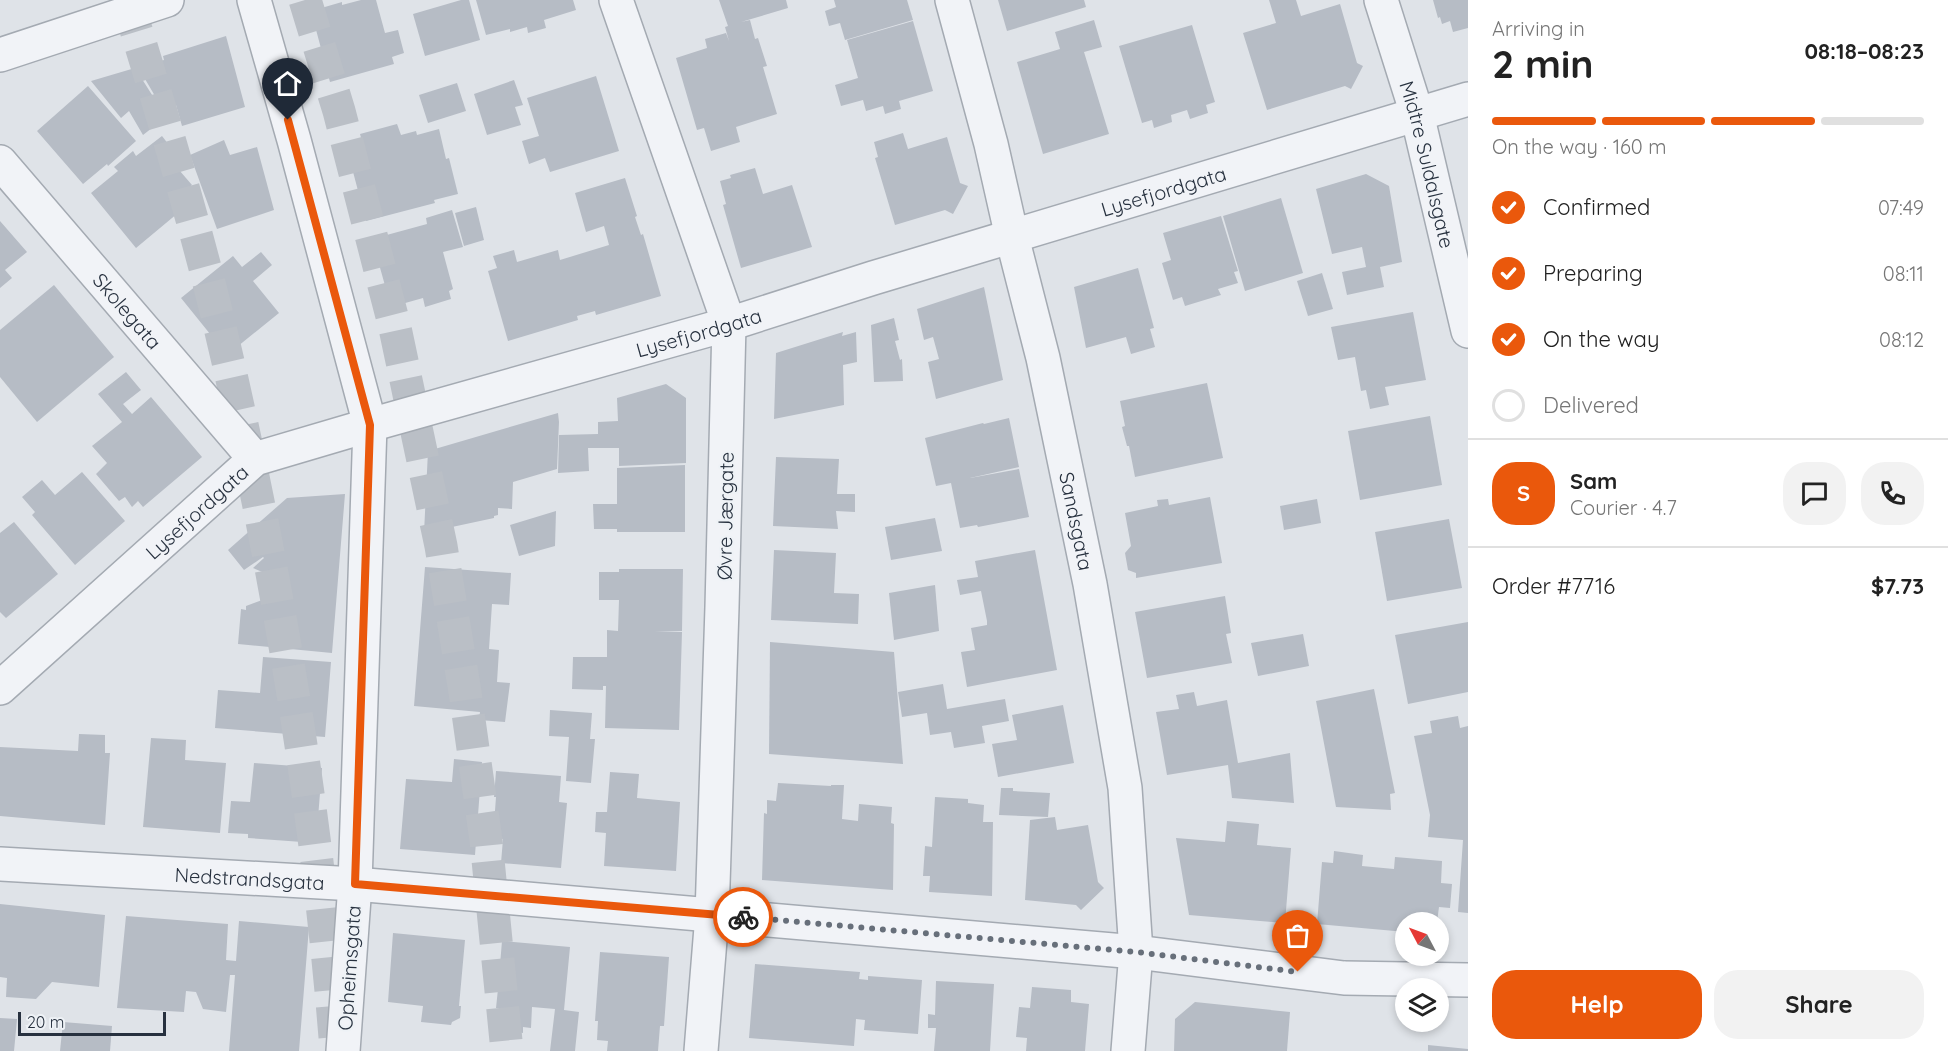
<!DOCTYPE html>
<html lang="en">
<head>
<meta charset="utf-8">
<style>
  body { margin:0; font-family:Quicksand,sans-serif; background:#f2f2f2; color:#222; height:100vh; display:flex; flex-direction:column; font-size:22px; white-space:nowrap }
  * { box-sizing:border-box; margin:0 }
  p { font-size:20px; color:#767676 }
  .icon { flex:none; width:33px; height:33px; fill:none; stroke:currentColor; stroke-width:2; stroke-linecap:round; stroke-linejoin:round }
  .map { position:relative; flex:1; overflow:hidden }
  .sheet { display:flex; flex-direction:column; background:#fff; width:480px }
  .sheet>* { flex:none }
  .needle { width:39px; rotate:311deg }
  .tools { position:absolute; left:1395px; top:912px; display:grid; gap:12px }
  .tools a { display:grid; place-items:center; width:54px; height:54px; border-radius:50%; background:#fff; box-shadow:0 3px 9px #0003; font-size:30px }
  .scale { position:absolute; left:18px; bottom:15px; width:148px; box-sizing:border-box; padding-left:6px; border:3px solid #27313f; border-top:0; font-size:16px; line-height:21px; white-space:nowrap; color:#27313f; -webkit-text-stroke:4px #eef2f6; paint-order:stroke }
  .pin { position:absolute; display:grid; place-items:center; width:51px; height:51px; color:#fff; margin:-62px -26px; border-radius:50% 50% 50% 0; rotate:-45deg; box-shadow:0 0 6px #0007 }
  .pin .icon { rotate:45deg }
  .courier { position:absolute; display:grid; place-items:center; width:60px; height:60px; margin:-30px; border:4px solid #ea580c; border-radius:50%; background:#fff; color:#222; box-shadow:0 2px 8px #0007 }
  .summary em { font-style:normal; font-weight:700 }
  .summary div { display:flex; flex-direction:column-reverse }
  .summary { display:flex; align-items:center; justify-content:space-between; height:102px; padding:0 24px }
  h1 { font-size:39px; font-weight:700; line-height:45px }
  .bar { display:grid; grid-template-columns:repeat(4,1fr); gap:9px 6px; align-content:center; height:72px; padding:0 24px }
  .bar i { height:8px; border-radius:4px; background:#e0e0e0 }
  .bar .active { background:#ea580c }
  .bar p { grid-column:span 4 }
  .line { display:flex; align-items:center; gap:15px; padding:0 24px; border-top:2px solid #e0e0e0 }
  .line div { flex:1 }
  .round { display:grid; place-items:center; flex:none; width:63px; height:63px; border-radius:24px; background:#f2f2f2 }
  ol { padding:0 24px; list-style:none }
  li { display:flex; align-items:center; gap:18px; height:66px }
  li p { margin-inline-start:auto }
  li .icon { padding:6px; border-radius:50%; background:#ea580c; color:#fff; stroke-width:4 }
  li:last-child { color:#767676 }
  li i { width:33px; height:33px; border:3px solid #e0e0e0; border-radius:50% }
  .button { display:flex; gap:12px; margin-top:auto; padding:12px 24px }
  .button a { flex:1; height:69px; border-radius:24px; background:#ea580c; color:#fff; font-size:24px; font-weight:700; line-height:69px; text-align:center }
  .button a+a { background:#f2f2f2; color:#222 }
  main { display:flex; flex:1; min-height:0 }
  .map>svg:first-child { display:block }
  .building { fill:#b6bcc5 }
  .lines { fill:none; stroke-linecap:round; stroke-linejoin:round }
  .trunk-tunnel { stroke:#babfc6; stroke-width:33; stroke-dasharray:33 16; stroke-linecap:butt }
  .minor-casing { stroke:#a4aab2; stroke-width:36 }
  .minor { stroke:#f1f3f7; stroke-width:33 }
  .done { stroke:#676f7a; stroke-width:6; stroke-dasharray:0 10.8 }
  .route { stroke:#ea580c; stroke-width:8 }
  .labels { text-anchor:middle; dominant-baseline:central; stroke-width:4.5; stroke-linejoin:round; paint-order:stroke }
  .street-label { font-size:20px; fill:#27313f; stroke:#eef2f6 }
</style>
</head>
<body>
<main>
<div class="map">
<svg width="1468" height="1051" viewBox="0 0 1468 1051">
  <rect width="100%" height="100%" fill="#dfe3e8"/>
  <g class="building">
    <polygon points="361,0 376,0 385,33 398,30 404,53 392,57 394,64 330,82 311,11 342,2 342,5"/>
    <polygon points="461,0 469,0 480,40 425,56 413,14"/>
    <polygon points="476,0 573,0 576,10 544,20 546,28 528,33 527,27 510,32 510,29 486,35"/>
    <polygon points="719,0 786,0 788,8 741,22 750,20 755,39 758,38 767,66 763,67 777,114 736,127 740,142 711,151 704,128 697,130 676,58 707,48 705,39 726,33 729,41 725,27 728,26"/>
    <polygon points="834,0 907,0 913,20 845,40 840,23 829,26 825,11 836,7"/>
    <polygon points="998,0 1084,0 1086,7 1007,31"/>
    <polygon points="1269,0 1296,0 1301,16 1340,4 1357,63 1363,66 1351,89 1345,86 1267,110 1243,33 1276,23"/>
    <polygon points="1433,0 1468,0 1468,28 1453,32 1450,21 1442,24 1440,17 1438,18"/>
    <polygon points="1094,20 1102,47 1084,52 1109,134 1043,154 1017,62 1060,49 1055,32"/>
    <polygon points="913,21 933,91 899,101 901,109 885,114 883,106 866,111 863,100 841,106 835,85 858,78 847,40"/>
    <polygon points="1192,25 1215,102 1206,105 1208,113 1190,119 1187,110 1171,115 1172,122 1154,128 1152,120 1142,123 1119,46"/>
    <polygon points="226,36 245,107 182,126 176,105 162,108 138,67 164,60 163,56"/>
    <polygon points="135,68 166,117 143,135 129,111 121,118 91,81"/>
    <polygon points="596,76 619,151 550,172 545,158 529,164 522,141 539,136 527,98"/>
    <polygon points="514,80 523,105 515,107 521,125 487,135 474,94"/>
    <polygon points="457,83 466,111 428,123 419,95"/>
    <polygon points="88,86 136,141 108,166 107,164 83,184 37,131"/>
    <polygon points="397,124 401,135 416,131 417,135 439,129 446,159 449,158 458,194 434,200 435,203 366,221 347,149 363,145 360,134"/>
    <polygon points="903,133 908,149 947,137 960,183 968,186 953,214 945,210 895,225 875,158 878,157 874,142"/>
    <polygon points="162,136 179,158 173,163 192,185 182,193 190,203 136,248 91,193 118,171 114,167 133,151 136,156"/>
    <polygon points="224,140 230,155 257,147 274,210 217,229 190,155"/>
    <polygon points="755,168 763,194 792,185 812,247 741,268 723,205 726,204 720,181 731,178 730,175"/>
    <polygon points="1366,174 1389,186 1402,262 1380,267 1384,287 1347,295 1342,272 1366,267 1362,247 1332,254 1316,189"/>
    <polygon points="625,178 637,216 635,217 641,235 643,234 661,296 596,315 595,311 577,316 578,320 508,341 488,271 497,268 493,256 514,250 517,262 558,250 560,260 609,245 604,226 586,232 575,193"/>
    <polygon points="1281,198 1303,273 1245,291 1223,216"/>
    <polygon points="476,207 484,240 464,246 455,213"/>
    <polygon points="452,210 463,247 443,252 453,289 449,291 451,299 425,307 423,298 391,307 372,239 427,224 426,218"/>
    <polygon points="1221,216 1238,271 1234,272 1238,283 1218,289 1221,295 1185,306 1182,297 1173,300 1162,263 1171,260 1163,233"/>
    <polygon points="0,221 27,252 5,270 12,278 0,288"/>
    <polygon points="261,252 272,265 253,281 279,313 227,355 181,298 233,256 242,267"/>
    <polygon points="1138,268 1154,328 1150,329 1155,347 1131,354 1126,337 1086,348 1074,287"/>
    <polygon points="1322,273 1333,309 1308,316 1297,281"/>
    <polygon points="54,285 114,357 37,422 0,377 0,330"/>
    <polygon points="984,287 1003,380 936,399 928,362 939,359 933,337 924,340 917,309"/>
    <polygon points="1413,312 1426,380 1385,387 1389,405 1370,409 1366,390 1361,391 1355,357 1338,360 1331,327"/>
    <polygon points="894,318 899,340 895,341 900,360 902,359 903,381 874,382 871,325"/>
    <polygon points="843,332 842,336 856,332 857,362 843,365 844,405 774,419 776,353"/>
    <polygon points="126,372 141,390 123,404 132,414 151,397 202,457 143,507 138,501 132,507 125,497 119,501 96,474 107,463 92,446 122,422 98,394"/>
    <polygon points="1207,383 1223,458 1135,477 1129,446 1127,446 1122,427 1125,426 1120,401"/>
    <polygon points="666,384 686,398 686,463 619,466 619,448 588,448 589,471 558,473 559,435 598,434 598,422 618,421 617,398"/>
    <polygon points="558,413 559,422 557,469 513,482 512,509 498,508 498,515 494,516 494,518 424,533 428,451"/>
    <polygon points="1430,416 1442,485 1360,500 1348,431"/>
    <polygon points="1009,418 1019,467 970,478 1019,469 1029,517 978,527 977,525 960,528 951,483 936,486 925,438 983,423 984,424"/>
    <polygon points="776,457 839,459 837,494 855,494 855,512 836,511 838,529 773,526"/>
    <polygon points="685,465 685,532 617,532 617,529 594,529 593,504 617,504 617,468"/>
    <polygon points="82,472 125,521 75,565 32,515 35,512 22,497 42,480 55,495"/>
    <polygon points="345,494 332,653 238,644 241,609 246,610 246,606 265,599 267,574 253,568 264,558 263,557 244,570 228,550 287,498"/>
    <polygon points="1210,497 1222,563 1136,578 1136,573 1128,570 1125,553 1131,546 1125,513 1158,506 1157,500 1168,499 1169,505"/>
    <polygon points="1317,499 1321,523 1284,530 1280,506"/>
    <polygon points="556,511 555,546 519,556 510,525"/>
    <polygon points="935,518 942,551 891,560 885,527"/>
    <polygon points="1449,519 1462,588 1387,601 1375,532"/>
    <polygon points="14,522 58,574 6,618 0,612 0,533"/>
    <polygon points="774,550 836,553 834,593 859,594 858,624 771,620"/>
    <polygon points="1035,550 1057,670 967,687 961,652 975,650 971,628 987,625 987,621 981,591 960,595 957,580 978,577 975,561"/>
    <polygon points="425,567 511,573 509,605 492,604 489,649 499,650 497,682 510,683 505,722 479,720 480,712 414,706"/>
    <polygon points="619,569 683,569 682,631 655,631 682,632 679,730 605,728 606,686 603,686 603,690 572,689 573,657 607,657 607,630 618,631 619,600 599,600 599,572 619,572"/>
    <polygon points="935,585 939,631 894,640 889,593"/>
    <polygon points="1225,596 1231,633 1226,634 1232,663 1147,678 1135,612"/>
    <polygon points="1468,622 1468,692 1408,704 1395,635"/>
    <polygon points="1303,634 1309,666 1258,676 1251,643"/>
    <polygon points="770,642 894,652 903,764 769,754"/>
    <polygon points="263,657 331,662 325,737 215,728 218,690 260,693"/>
    <polygon points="943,684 947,709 1005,699 1009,721 982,726 985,743 954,748 951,732 930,735 927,713 902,717 898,692"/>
    <polygon points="1374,689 1395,793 1390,794 1391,810 1336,807 1316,701"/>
    <polygon points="1194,692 1197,706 1227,700 1238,763 1290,753 1294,803 1232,798 1228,765 1167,775 1156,712 1179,709 1176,695"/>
    <polygon points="1063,705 1074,763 998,777 992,744 1017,740 1012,715"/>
    <polygon points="550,710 592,713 590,739 595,739 591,783 566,781 569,737 549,736"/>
    <polygon points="1458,716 1460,728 1468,726 1468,913 1458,912 1463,840 1428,837 1430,815 1414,736 1432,733 1430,721"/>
    <polygon points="79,734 105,735 105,753 110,753 105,825 0,816 0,747 78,751"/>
    <polygon points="151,738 186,740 185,760 226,763 220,833 143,827"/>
    <polygon points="454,759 482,762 475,855 400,849 406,779 452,782"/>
    <polygon points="254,763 322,768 316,843 248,838 248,834 228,833 231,801 250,802"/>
    <polygon points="496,771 561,776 559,802 567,803 561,868 501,863 503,839 493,838 496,797 494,797"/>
    <polygon points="610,772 639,774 637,798 680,802 676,871 604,866 606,833 595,832 596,812 607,812"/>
    <polygon points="778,783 831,786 831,785 844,785 842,819 858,821 859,804 892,807 891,823 894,824 893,890 762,880 764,813 767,814 767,800 776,801"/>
    <polygon points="1001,788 1013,788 1013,791 1050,793 1048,817 999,815"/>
    <polygon points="935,797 968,799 968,803 984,805 983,822 993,822 992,896 929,892 930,876 923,876 925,846 932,847"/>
    <polygon points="1055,817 1057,830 1088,825 1098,882 1104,888 1081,910 1076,905 1025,900 1030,820"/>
    <polygon points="1227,821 1259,824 1257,845 1291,848 1285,923 1189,915 1176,838 1225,842"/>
    <polygon points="1334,851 1363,855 1362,866 1394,869 1395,857 1442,861 1441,883 1452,884 1450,908 1439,907 1437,922 1406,922 1406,932 1317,924 1322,862 1333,863"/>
    <polygon points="0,904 105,915 99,987 52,982 36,999 6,997 7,978 0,977"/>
    <polygon points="126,916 228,924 226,960 236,961 239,921 309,927 299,1051 229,1051 235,975 230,975 226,1012 203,1009 196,992 186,991 184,1012 117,1008"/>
    <polygon points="393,933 465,940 459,1006 461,1006 460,1018 452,1022 451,1025 421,1022 423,1006 388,1002"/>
    <polygon points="502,941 570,947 564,1010 579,1012 575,1051 550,1051 555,1009 532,1007 531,1028 523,1027 523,1033 513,1031 513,1027 501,1026 503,1008 496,1008 498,989 492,988 492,976 499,977"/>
    <polygon points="600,952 669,957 664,1026 660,1026 658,1051 607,1051 608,1041 597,1040 598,1021 595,1021"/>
    <polygon points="755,964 860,972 859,979 868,980 868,976 922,980 918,1034 864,1030 865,1020 856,1019 854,1046 749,1038"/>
    <polygon points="936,981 994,984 990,1051 934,1051 936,1028 928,1028 928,1014 935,1015"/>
    <polygon points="1032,987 1071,990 1071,1002 1089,1004 1085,1051 1026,1051 1027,1038 1016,1037 1019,1007 1030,1008"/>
    <polygon points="1195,1002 1290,1012 1287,1051 1174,1051 1175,1019"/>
    <polygon points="0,1018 17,1019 14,1051 0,1051"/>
    <polygon points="63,1022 112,1026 110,1051 60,1051"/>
    <polygon points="1428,1045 1468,1049 1468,1051 1428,1051"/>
  </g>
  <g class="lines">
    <g class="trunk-tunnel">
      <path d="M127,0c38,124 76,248 104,375 49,217 86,440 104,662"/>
      <polyline points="305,0 339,111 395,328 441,546 465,692 486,840 507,1051"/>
    </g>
    <defs>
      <g id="minor">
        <polyline points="254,0 294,140 370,425 355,884 343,1051"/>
        <polyline points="616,0 729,324 722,607 712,915 701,1051"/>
        <path id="s1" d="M952,0l39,144 21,93 31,121 47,226 35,204 11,164 -8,99"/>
        <path id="s2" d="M1381,0l36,114 51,217"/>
        <polyline points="0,55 167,0"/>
        <path id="s3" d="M0,162l255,297"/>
        <path id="s4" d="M0,688l255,-229 115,-34 359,-101 144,-46 595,-179"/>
        <path id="s5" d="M0,864l355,20 781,68 208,26 124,2"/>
      </g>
    </defs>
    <use href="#minor" class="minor-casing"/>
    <use href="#minor" class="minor"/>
  </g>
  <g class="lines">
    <polyline class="done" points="743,917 1136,952 1298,972"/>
    <polyline class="route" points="288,120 370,425 355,884 743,917"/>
  </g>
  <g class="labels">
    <g class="street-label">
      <text stroke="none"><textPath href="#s2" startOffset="171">Midtre Suldalsgate</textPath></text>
      <text stroke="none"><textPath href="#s4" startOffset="1290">Lysefjordgata</textPath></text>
      <text stroke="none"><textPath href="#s3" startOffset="196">Skolegata</textPath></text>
      <text stroke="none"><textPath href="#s4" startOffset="804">Lysefjordgata</textPath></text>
      <text stroke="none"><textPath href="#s4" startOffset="264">Lysefjordgata</textPath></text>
      <text transform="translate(725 516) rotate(-89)">Øvre Jærgate</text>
      <text stroke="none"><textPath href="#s1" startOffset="536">Sandsgata</textPath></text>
      <text stroke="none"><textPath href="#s5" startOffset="250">Nedstrandsgata</textPath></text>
      <text transform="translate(349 968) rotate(-86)">Opheimsgata</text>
    </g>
  </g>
</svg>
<div class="tools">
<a><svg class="needle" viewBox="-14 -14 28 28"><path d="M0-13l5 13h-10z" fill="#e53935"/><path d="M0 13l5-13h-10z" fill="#767676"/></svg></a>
<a><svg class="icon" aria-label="layers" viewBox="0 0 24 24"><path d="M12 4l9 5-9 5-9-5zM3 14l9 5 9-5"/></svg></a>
</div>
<div class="scale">20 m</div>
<div class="pin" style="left:1298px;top:972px;background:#ea580c"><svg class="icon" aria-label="bag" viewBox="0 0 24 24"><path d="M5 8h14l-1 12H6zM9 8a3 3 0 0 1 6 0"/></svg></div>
<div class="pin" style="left:288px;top:120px;background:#1f2937"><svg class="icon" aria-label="home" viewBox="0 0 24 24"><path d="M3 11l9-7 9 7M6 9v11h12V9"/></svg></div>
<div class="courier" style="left:743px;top:917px"><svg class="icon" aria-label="bike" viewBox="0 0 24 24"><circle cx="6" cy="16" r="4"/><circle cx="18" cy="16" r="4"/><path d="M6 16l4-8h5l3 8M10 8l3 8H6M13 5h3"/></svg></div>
</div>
<section class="sheet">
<div class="summary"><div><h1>2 min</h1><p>Arriving in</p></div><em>08:18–08:23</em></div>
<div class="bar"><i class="active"></i><i class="active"></i><i class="active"></i><i></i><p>On the way · 160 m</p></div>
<ol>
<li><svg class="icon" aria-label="check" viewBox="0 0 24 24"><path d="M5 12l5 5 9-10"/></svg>Confirmed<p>07:49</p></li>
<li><svg class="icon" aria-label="check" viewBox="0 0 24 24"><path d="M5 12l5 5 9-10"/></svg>Preparing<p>08:11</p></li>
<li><svg class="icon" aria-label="check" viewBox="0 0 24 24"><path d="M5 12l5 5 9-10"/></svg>On the way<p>08:12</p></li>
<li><i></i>Delivered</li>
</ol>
<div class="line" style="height:108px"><b class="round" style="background:#ea580c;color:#fff">S</b><div><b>Sam</b><p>Courier · 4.7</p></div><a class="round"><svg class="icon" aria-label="chat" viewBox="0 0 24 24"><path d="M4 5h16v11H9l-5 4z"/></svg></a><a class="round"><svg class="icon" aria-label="phone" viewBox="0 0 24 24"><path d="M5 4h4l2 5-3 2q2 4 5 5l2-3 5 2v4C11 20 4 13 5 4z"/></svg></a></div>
<div class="line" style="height:78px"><div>Order #7716</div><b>$7.73</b></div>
<div class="button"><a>Help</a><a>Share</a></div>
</section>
</main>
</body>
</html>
